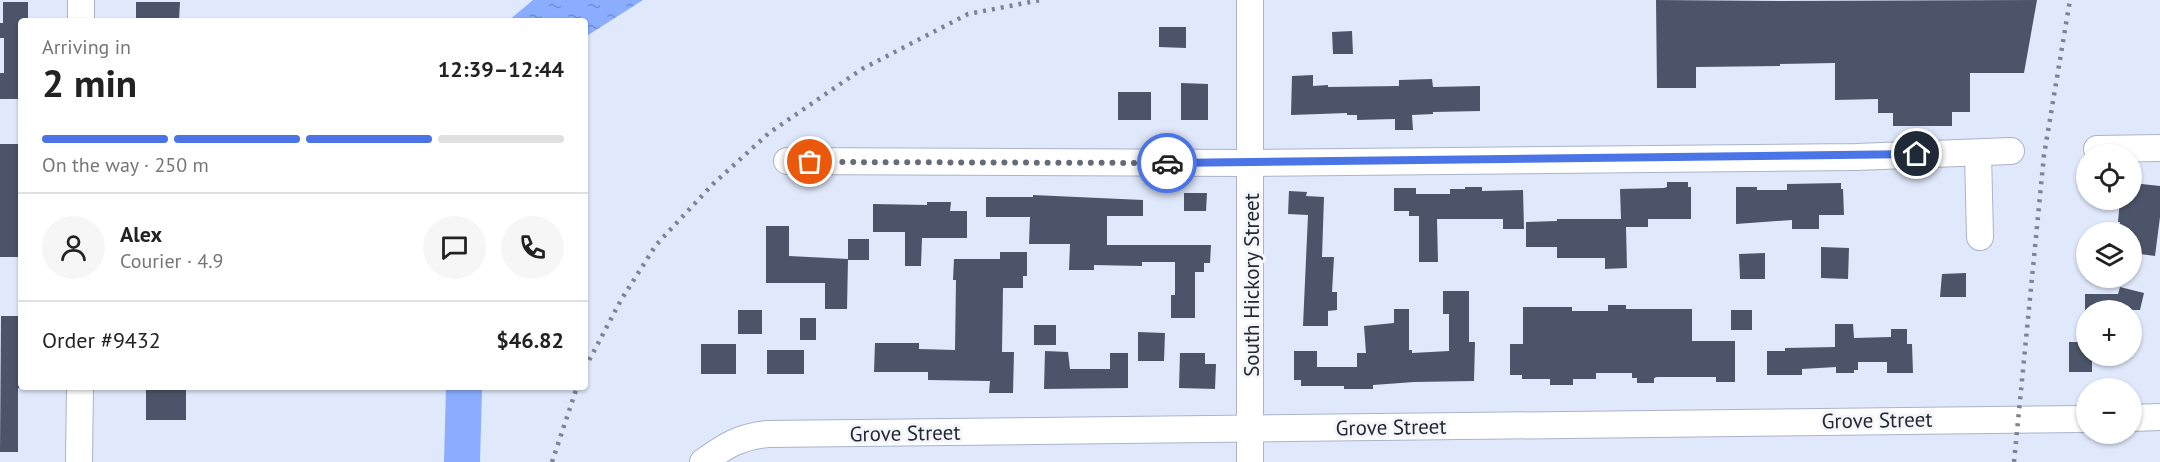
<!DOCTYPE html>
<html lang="en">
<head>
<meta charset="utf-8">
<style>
  body { margin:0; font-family:"PT Sans",sans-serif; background:#f6f6f6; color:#222; height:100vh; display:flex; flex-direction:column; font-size:22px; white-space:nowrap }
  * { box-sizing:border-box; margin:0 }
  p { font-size:20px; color:#767676 }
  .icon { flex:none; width:33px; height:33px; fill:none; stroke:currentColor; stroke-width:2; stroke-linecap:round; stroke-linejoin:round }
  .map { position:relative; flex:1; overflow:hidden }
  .drawer { position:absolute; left:18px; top:18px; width:570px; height:372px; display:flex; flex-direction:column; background:#fff; border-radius:6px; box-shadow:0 2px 4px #0004 }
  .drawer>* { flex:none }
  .fabs { position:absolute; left:2076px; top:144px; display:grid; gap:12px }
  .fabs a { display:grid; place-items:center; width:66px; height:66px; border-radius:50%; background:#fff; box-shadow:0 2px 4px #0004; font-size:30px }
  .pin { position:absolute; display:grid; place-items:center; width:51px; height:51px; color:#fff; margin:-26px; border:3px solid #fff; border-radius:50%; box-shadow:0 2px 6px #0007 }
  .courier { position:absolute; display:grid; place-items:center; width:60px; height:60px; margin:-30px; border:4px solid #4b74e7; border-radius:50%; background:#fff; color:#222; box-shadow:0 2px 8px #0007 }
  .summary em { font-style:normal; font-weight:600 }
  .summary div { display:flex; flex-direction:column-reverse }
  .summary { display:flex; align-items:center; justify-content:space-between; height:102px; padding:0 24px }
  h1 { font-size:39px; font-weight:600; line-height:45px }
  .bar { display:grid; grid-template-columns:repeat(4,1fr); gap:9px 6px; align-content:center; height:72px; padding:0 24px }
  .bar i { height:8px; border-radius:4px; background:#e0e0e0 }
  .bar .selected { background:#4b74e7 }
  .bar p { grid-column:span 4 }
  .line { display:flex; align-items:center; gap:15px; padding:0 24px; border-top:2px solid #e0e0e0 }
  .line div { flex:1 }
  .round { display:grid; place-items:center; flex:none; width:63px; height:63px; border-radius:32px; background:#f6f6f6 }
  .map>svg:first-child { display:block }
  .water { fill:url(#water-ripples) }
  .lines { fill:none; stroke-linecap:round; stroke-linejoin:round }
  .river { stroke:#8badff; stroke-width:36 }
  .building { fill:#4b5468 }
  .minor-casing { stroke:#a9b3ca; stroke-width:28 }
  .minor { stroke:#fff; stroke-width:26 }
  .rail { stroke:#7d8391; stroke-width:4.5; stroke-dasharray:3 6; stroke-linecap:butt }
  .done { stroke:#666c78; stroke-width:6; stroke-dasharray:0 10.8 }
  .route { stroke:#4b74e7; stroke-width:8 }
  .labels { text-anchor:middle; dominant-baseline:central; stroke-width:6; stroke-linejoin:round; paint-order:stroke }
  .street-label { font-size:21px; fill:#242831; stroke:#f4f6fb }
</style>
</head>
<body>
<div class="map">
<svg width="2160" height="462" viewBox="0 0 2160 462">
  <defs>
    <pattern id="water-ripples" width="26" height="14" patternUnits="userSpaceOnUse" patternTransform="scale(1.5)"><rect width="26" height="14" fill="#8badff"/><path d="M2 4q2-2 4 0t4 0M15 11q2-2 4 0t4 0" fill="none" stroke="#718dcf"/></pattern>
  </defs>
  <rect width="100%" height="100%" fill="#e0e9fc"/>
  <polygon class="water" points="533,0 643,0 585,37 585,21 508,21"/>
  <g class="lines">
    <polyline class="river" points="462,462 464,387"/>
  </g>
  <g class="building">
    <polygon points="1656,0 1780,1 2037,0 2024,73 1970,73 1970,112 1952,112 1952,126 1893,126 1893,113 1878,113 1878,99 1835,100 1835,63 1780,64 1780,66 1696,67 1696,88 1657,88"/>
    <polygon points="3,2 28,2 28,21 21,21 21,99 0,99 0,73 4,73 4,38 0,38 0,23 3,23"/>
    <polygon points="136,2 180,2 179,21 136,21"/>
    <polygon points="1159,27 1186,27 1186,48 1159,47"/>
    <polygon points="1352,31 1353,54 1333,54 1332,32"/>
    <polygon points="1313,75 1313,86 1328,85 1328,87 1399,86 1399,80 1432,79 1433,87 1480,86 1480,111 1433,112 1433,114 1412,115 1413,130 1395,130 1395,119 1357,120 1357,115 1347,115 1347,113 1291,115 1292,76"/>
    <polygon points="1181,83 1208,84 1208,120 1181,120"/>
    <rect x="1118" y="92" width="33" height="28"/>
    <rect x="0" y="144" width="21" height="113"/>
    <polygon points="1667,182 1688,182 1688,187 1691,187 1691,219 1648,219 1648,227 1626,227 1627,268 1605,269 1605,258 1557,258 1557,247 1526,247 1526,222 1557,221 1557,219 1621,219 1620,189 1664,188 1667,187"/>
    <polygon points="1841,183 1841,189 1843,189 1844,215 1819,215 1819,229 1792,229 1792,220 1736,224 1736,187 1757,187 1757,190 1787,190 1787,184"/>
    <polygon points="2132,183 2160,186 2160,217 2155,256 2140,254 2140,250 2132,249 2132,232 2119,232 2120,222 2118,222 2120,200 2132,200"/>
    <polygon points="1465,187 1482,187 1482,191 1523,190 1524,229 1503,229 1503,219 1437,219 1438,262 1419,262 1419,216 1409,216 1409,211 1394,211 1394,188 1416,188 1416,194 1450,194 1450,189 1465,189"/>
    <polygon points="1289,191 1307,192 1306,196 1324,197 1322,257 1334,257 1332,292 1337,292 1337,310 1328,311 1328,326 1303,326 1308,215 1288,214"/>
    <polygon points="1184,193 1207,193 1206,211 1184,211"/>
    <polygon points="1033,195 1143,200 1143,216 1107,216 1107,245 1211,245 1210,263 1204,263 1204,272 1195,272 1195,318 1171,318 1171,295 1175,295 1175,262 1142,262 1142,266 1094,265 1094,270 1069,270 1070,244 1029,244 1030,217 986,217 986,197 1033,197"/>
    <polygon points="927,202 951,202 950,211 967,211 967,238 922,238 921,266 905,266 905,232 873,232 873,204 927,205"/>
    <polygon points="766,226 789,226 789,256 848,259 847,309 825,309 825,283 766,283"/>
    <rect x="848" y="239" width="21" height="21"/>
    <polygon points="1821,247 1849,248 1848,279 1821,278"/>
    <polygon points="1000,252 1027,252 1027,276 1023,276 1023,288 1003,288 1002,352 1014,352 1013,393 989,393 990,381 928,380 928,372 874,372 875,343 919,343 919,349 955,350 956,280 953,280 954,259 1000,259"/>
    <polygon points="1765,253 1765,279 1740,279 1739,254"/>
    <polygon points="1966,273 1966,297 1940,297 1942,274"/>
    <polygon points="2120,287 2144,293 2140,310 2085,310 2085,294 2118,294"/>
    <polygon points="1443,291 1469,291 1469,342 1475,342 1474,381 1414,382 1373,385 1373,389 1344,389 1344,386 1301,386 1301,380 1294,380 1294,351 1317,351 1317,367 1357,367 1357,353 1366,353 1364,326 1394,323 1394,309 1409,309 1409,350 1412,350 1412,353 1449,351 1449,314 1443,314"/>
    <polygon points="1608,305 1626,305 1626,309 1692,309 1692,341 1735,341 1735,382 1716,382 1716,377 1657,377 1654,378 1654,383 1637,383 1637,378 1632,378 1632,373 1596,373 1596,379 1573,379 1573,385 1550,385 1550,379 1522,379 1522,375 1510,375 1510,344 1523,344 1523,307 1572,307 1572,311 1608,311"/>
    <rect x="738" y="310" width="24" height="24"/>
    <rect x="1731" y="310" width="21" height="20"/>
    <polygon points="1,316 21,316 21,388 18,388 18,452 0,452"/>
    <rect x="800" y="318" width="16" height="22"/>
    <polygon points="1835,324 1853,324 1854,338 1891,337 1891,329 1907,329 1907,344 1912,344 1913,373 1887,373 1887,362 1858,362 1858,370 1854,370 1854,373 1836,373 1836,367 1802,369 1802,375 1767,375 1767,351 1785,351 1785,348 1835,347"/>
    <rect x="1034" y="325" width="22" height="20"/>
    <polygon points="1138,332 1165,333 1164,361 1138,361"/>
    <polygon points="2069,342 2086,342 2086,356 2092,356 2092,372 2069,372"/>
    <rect x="701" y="344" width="35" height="30"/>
    <rect x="767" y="350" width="37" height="24"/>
    <polygon points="1045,351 1068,352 1070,369 1110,369 1110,353 1128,353 1128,388 1044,389"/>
    <polygon points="1180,353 1205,353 1205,364 1216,364 1215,389 1179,388"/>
    <rect x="146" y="387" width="40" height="33"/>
  </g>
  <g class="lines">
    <defs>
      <g id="minor">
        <polyline points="1250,0 1250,462"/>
        <polyline points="81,21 81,0"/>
        <polyline points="2097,149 2160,148"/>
        <polyline points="1978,153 1980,237"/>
        <polyline points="787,161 1251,163 1856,157 2011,151"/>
        <polyline points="2132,418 2160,417"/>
        <polyline points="79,462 80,387"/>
        <path d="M703,462c22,-16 36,-25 64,-28l1319,-15"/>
      </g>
    </defs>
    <use href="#minor" class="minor-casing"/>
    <use href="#minor" class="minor"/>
    <g class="rail">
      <polyline points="585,368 621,300 656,245 713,184 769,133 862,69 968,14 1041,0"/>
      <polyline points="552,462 577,387"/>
      <polyline points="2014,462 2044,155 2070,0"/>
    </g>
  </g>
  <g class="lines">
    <polyline class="done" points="810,162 1167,163"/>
    <polyline class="route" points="1167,163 1917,154"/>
  </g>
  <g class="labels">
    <g class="street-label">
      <text transform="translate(1251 285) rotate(-90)">South Hickory Street</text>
      <text transform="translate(1877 420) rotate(-1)">Grove Street</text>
      <text transform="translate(1391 427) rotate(-1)">Grove Street</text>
      <text transform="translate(905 433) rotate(-1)">Grove Street</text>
    </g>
  </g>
</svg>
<div class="fabs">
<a><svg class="icon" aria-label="locate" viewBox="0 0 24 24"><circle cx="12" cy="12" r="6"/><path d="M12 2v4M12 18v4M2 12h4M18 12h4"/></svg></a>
<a><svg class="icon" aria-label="layers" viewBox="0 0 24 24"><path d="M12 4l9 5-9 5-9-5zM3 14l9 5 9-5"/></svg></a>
<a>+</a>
<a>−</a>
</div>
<div class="pin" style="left:810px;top:162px;background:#ea580c"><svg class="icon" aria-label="bag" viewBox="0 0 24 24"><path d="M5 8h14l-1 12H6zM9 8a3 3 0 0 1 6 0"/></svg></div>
<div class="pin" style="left:1917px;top:154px;background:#1f2937"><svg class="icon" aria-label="home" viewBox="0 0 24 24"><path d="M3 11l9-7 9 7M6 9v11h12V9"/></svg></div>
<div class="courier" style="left:1167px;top:163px"><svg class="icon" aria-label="car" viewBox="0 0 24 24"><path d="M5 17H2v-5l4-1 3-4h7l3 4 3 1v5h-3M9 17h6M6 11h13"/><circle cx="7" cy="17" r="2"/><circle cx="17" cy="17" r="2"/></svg></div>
<section class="drawer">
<div class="summary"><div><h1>2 min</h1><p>Arriving in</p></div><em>12:39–12:44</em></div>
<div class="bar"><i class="selected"></i><i class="selected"></i><i class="selected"></i><i></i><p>On the way · 250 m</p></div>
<div class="line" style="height:108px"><a class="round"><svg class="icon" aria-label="person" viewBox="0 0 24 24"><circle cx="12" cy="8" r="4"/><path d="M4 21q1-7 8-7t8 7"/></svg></a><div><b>Alex</b><p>Courier · 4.9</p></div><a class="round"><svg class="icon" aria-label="chat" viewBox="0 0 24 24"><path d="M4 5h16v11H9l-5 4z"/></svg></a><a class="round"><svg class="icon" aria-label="phone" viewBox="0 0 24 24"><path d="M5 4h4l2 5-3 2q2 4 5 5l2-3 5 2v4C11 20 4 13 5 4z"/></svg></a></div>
<div class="line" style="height:78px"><div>Order #9432</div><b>$46.82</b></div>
</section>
</div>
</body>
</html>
